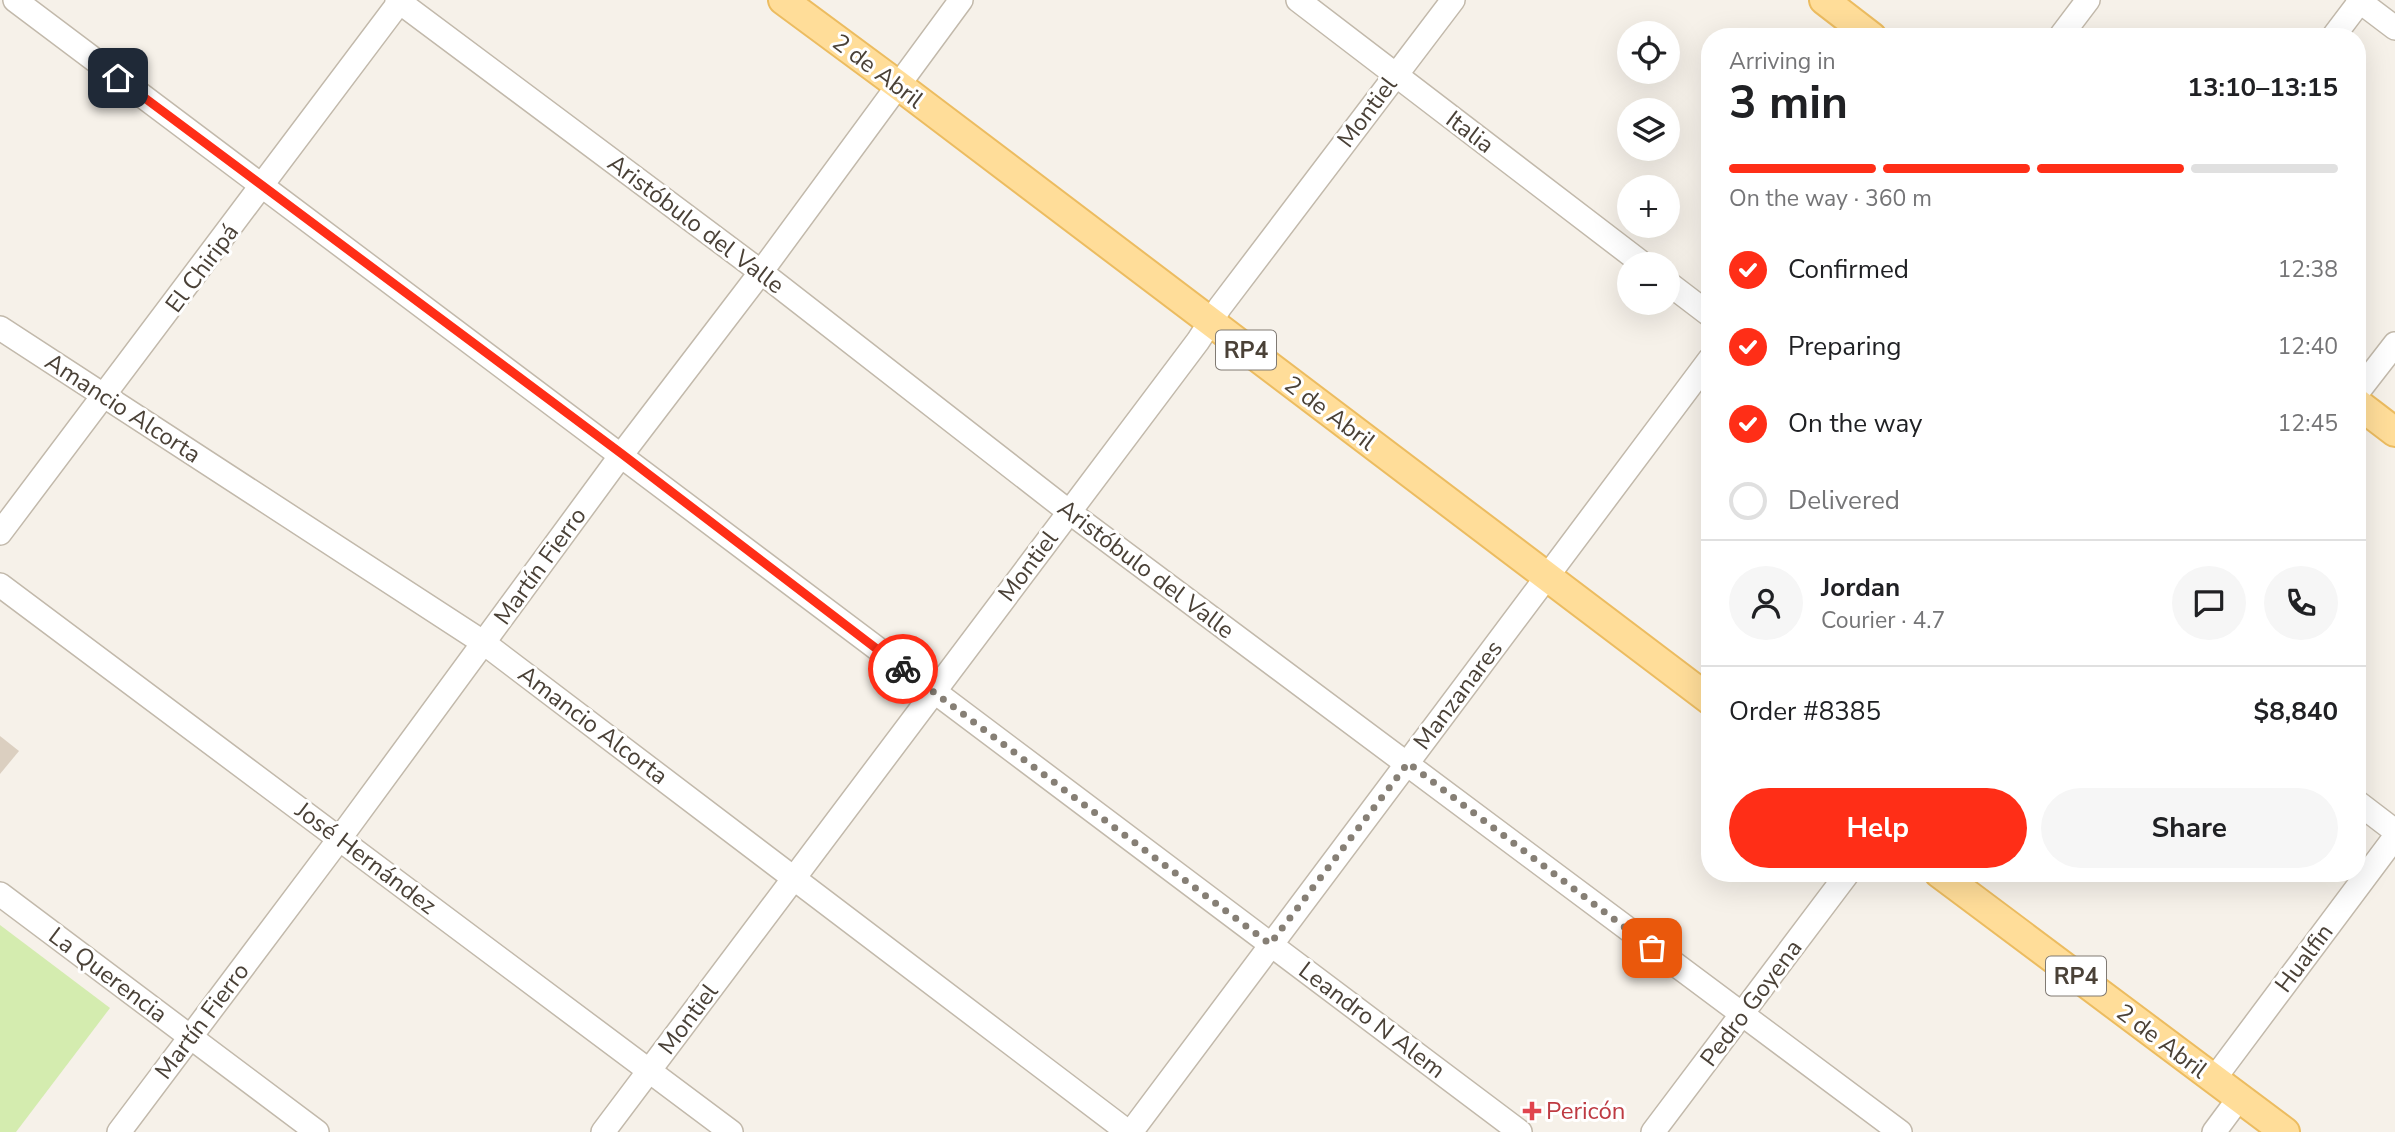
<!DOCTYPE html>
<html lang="en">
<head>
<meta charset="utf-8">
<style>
  body { margin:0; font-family:"Nunito Sans",sans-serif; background:#f6f6f6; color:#202124; height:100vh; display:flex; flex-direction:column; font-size:26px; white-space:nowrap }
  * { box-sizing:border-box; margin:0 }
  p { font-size:23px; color:#757577 }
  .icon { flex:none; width:38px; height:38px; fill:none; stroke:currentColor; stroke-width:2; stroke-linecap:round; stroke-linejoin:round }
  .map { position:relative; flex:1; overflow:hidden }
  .details { position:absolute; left:1701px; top:28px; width:665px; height:854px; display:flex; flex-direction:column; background:#fff; border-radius:28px; box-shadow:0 7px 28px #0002 }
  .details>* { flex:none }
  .buttons { position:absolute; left:1617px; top:21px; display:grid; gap:14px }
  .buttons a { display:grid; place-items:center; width:63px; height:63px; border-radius:50%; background:#fff; box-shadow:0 7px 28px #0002; font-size:35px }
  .pin { position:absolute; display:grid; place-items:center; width:60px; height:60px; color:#fff; margin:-30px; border-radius:14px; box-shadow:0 4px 10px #0006 }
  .courier { position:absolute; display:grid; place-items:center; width:70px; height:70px; margin:-35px; border:5px solid #ff2e17; border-radius:50%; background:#fff; color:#222; box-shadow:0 2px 9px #0007 }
  .headline em { font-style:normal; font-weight:700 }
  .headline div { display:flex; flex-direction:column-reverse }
  .headline { display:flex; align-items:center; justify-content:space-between; height:119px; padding:0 28px }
  h1 { font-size:46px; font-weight:700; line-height:52px }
  .bar { display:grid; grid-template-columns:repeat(4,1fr); gap:10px 7px; align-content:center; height:84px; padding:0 28px }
  .bar i { height:9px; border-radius:5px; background:#e0e0e0 }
  .bar .active { background:#ff2e17 }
  .bar p { grid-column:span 4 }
  .line { display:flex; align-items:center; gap:18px; padding:0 28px; border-top:2px solid #e0e0e0 }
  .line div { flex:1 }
  .round { display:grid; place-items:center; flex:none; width:74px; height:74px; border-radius:37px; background:#f6f6f6 }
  ol { padding:0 28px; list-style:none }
  li { display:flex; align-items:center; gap:21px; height:77px }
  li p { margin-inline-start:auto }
  li .icon { padding:7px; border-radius:50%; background:#ff2e17; color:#fff; stroke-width:4 }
  li:last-child { color:#757577 }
  li i { width:38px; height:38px; border:4px solid #e0e0e0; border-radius:50% }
  .button { display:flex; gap:14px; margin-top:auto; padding:14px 28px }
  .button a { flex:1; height:80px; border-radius:42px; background:#ff2e17; color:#fff; font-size:28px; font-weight:700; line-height:80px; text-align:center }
  .button a+a { background:#f6f6f6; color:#202124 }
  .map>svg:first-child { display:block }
  .green { fill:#d4ecaf }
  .building { fill:#dbcfc0 }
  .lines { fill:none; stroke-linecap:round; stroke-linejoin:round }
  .minor-casing { stroke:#c2b9ab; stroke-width:26 }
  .major-casing { stroke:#ecbc60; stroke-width:32 }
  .minor { stroke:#fff; stroke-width:23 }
  .major { stroke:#fd9; stroke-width:28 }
  .done { stroke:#867f75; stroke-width:7; stroke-dasharray:0 12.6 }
  .route { stroke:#ff2e17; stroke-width:9 }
  .health-dot { fill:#e0444e; stroke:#fff; stroke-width:2.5 }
  .labels { text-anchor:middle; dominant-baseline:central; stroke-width:6; stroke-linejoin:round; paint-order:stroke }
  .shield { fill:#fff; stroke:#807a73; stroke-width:2 }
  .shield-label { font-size:23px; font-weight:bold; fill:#4a4137 }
  .street-label { font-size:24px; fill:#4a4137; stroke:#fff }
  .health-label { font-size:24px; fill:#be3a42; stroke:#fff; text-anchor:start }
</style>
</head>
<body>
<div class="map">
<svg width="2395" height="1132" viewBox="0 0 2395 1132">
  <rect width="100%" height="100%" fill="#f6f1e9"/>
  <polygon class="green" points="0,925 110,1008 16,1132 0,1132"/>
  <polygon class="building" points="0,736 19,751 0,774"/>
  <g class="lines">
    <defs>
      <g id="minor">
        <polyline points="15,0 1520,1132"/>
        <polyline points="397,0 761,272 1068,511 1900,1132"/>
        <polyline points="1298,0 1643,264"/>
        <polyline points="2358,0 2395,28"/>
        <polyline points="2060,37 2088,0"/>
        <polyline points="2333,37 2361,0"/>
        <polyline points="1668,283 1710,315"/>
        <polyline points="0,328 484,643 1128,1132"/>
        <polyline points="2357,393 2395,344"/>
        <polyline points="0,533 401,0"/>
        <polyline points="0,585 731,1132"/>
        <polyline points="2357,802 2395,831"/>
        <polyline points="0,894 317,1132"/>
        <polyline points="2214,1079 2395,837"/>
        <polyline points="119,1132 340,838 622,454 761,272 961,0"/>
        <polyline points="603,1132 1198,341 1220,307 1453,0"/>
        <polyline points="1131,1132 1710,359"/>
        <polyline points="1653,1132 1848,873"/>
        <polyline points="2214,1132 2240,1097"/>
      </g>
      <g id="major">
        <polyline points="783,0 898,85 1710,700"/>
        <polyline points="1824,0 1872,37"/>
        <polyline points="2357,403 2395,432"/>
        <polyline points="1939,873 2285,1132"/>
      </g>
    </defs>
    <use href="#minor" class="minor-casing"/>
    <use href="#major" class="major-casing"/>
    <use href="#minor" class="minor"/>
    <use href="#major" class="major"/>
  </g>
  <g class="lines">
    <polyline class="done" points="903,669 1270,944 1408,763 1652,948"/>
    <polyline class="route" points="118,78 622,454 903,669"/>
  </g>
  <path class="health-dot" d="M1528.5 1100.5h7v7h7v7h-7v7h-7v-7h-7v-7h7z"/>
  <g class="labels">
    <g class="shield">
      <rect x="1216" y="330.5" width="60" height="39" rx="5"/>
      <rect x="2046" y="956.5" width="60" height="39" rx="5"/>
    </g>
    <g class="shield-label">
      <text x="1246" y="350">RP4</text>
      <text x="2076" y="976">RP4</text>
    </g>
    <g class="street-label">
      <text transform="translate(878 71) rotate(37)">2 de Abril</text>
      <text transform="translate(1367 112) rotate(-53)">Montiel</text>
      <text transform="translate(1470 132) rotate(37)">Italia</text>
      <text transform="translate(696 224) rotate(37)">Aristóbulo del Valle</text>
      <text transform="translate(202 268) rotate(-53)">El Chiripá</text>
      <text transform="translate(123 408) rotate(33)">Amancio Alcorta</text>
      <text transform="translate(1330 413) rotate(37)">2 de Abril</text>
      <text transform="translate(540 566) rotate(-54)">Martín Fierro</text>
      <text transform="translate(1028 566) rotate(-53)">Montiel</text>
      <text transform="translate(1146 569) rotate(37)">Aristóbulo del Valle</text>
      <text transform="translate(1458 695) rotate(-53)">Manzanares</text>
      <text transform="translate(593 725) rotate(37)">Amancio Alcorta</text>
      <text transform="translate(366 858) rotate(37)">José Hernández</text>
      <text transform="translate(2304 958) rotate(-53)">Hualfin</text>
      <text transform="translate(108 975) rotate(37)">La Querencia</text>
      <text transform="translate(1751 1003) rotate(-53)">Pedro Goyena</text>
      <text transform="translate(688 1019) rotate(-53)">Montiel</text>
      <text transform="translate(1372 1020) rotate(37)">Leandro N Alem</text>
      <text transform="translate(202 1021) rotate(-53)">Martín Fierro</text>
      <text transform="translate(2162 1041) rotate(37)">2 de Abril</text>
    </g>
    <g class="health-label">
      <text x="1546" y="1111">Pericón</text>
    </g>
  </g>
</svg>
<div class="buttons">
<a><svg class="icon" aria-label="locate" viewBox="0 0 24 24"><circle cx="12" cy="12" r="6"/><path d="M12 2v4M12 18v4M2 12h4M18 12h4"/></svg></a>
<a><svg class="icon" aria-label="layers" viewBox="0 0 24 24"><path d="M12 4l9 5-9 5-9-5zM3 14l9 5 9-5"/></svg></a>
<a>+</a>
<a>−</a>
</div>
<div class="pin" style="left:1652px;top:948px;background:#ea580c"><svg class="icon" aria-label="bag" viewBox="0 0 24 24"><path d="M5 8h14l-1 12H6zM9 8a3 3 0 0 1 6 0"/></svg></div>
<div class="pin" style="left:118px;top:78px;background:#1f2937"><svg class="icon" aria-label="home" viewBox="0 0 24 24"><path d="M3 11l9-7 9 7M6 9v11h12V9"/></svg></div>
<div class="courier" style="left:903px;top:669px"><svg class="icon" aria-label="bike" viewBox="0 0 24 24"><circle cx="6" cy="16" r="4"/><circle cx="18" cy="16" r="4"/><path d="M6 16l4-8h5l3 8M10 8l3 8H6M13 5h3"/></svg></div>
<section class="details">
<div class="headline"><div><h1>3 min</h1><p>Arriving in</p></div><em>13:10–13:15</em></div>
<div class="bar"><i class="active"></i><i class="active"></i><i class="active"></i><i></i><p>On the way · 360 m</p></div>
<ol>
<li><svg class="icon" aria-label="check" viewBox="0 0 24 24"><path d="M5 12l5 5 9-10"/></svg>Confirmed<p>12:38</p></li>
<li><svg class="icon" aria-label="check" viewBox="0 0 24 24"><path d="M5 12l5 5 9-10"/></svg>Preparing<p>12:40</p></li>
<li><svg class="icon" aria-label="check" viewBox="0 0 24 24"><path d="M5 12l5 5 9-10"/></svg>On the way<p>12:45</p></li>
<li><i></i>Delivered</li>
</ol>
<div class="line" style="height:126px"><a class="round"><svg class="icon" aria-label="person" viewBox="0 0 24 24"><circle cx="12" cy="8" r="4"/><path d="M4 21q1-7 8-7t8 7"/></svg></a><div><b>Jordan</b><p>Courier · 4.7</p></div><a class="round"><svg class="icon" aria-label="chat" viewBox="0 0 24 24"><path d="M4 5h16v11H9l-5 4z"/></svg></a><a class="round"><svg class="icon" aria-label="phone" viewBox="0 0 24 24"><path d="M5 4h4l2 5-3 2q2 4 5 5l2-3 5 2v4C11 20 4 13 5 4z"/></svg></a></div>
<div class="line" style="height:91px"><div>Order #8385</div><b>$8,840</b></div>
<div class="button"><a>Help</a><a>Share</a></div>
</section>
</div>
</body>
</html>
